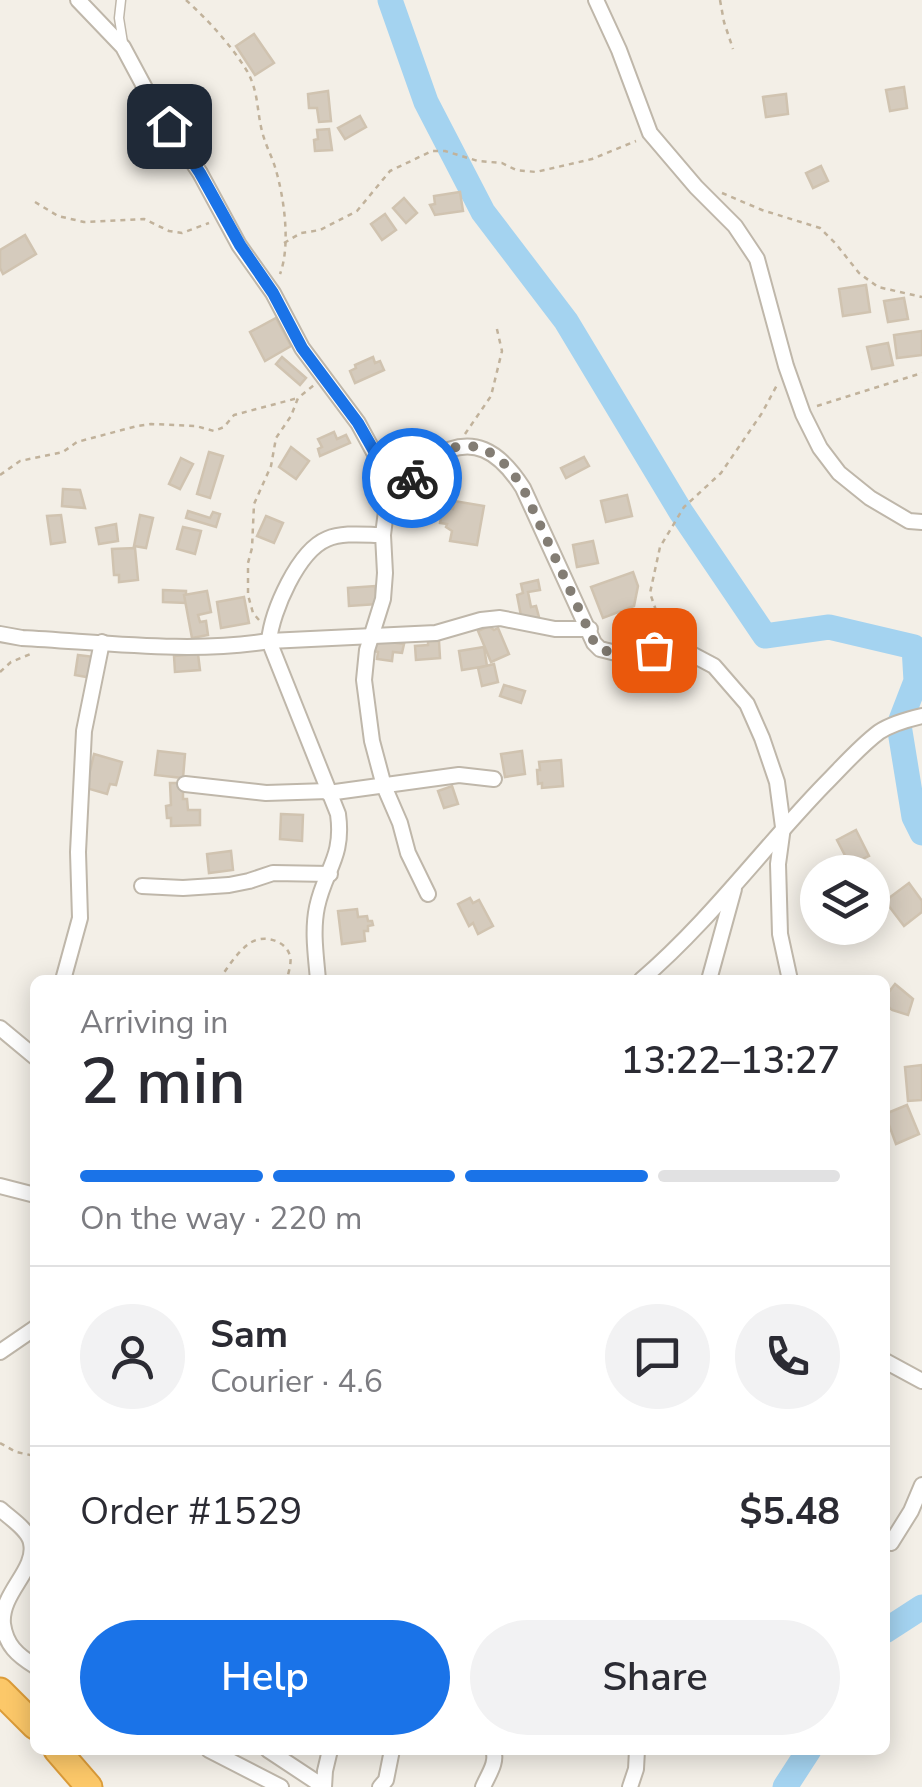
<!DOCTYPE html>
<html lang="en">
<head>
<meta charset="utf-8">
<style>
  body { margin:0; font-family:"Nunito Sans",sans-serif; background:#f2f2f3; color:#2b2b33; height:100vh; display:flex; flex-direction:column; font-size:38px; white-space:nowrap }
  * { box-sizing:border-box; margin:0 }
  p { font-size:32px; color:#7c7c81 }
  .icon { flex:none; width:55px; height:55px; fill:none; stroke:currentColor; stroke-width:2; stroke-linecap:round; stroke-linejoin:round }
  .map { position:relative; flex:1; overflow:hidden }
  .details { position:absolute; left:30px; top:975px; width:860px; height:780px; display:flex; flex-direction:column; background:#fff; border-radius:15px; box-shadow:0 5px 25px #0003 }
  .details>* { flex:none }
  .fabs { position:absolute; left:800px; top:855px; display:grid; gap:20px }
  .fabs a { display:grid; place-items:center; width:90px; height:90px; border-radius:50%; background:#fff; box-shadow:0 5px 25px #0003; font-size:50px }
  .pin { position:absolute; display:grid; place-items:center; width:85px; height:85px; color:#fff; margin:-42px; border-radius:20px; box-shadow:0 5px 15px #0006 }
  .courier { position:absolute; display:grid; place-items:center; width:100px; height:100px; margin:-50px; border:8px solid #1a73e8; border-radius:50%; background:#fff; color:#222; box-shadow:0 2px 12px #0007 }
  .summary em { font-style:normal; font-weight:600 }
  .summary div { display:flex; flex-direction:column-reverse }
  .summary { display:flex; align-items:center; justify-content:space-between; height:170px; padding:0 50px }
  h1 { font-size:65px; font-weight:600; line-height:75px }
  .bar { display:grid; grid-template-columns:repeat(4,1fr); gap:15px 10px; align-content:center; height:120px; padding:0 50px }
  .bar i { height:12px; border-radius:8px; background:#e1e1e2 }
  .bar .on { background:#1a73e8 }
  .bar p { grid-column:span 4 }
  .line { display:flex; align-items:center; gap:25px; padding:0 50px; border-top:2px solid #e1e1e2 }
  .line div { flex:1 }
  .round { display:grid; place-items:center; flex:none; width:105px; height:105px; border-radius:52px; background:#f2f2f3 }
  .cta { display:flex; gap:20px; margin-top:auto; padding:20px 50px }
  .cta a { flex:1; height:115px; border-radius:60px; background:#1a73e8; color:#fff; font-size:40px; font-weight:600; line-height:115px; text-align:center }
  .cta a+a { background:#f2f2f3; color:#2b2b33 }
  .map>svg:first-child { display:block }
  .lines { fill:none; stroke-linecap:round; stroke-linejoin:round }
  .river { stroke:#a4d3f0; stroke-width:25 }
  .building { fill:#d5cbbd; stroke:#d0c3b0; stroke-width:2.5 }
  .lane-casing { stroke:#bfb7aa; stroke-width:11 }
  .street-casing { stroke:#bfb7aa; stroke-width:18 }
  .highway-casing { stroke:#dc9c39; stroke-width:29 }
  .path { stroke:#c1b29b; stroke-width:2.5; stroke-dasharray:5 5; stroke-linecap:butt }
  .lane { stroke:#fff; stroke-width:8 }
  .street { stroke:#fff; stroke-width:14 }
  .highway { stroke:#fcc869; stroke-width:25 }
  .done { stroke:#837d74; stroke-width:10; stroke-dasharray:0 18 }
  .route { stroke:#1a73e8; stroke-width:12 }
</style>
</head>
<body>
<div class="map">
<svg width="922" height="1787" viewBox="0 0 922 1787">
  <rect width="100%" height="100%" fill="#f3efe7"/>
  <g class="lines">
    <g class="river">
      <polyline points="390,0 426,102 483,212 566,321 681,512 765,636 829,627 914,647 916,681 899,725 914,817 922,833"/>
      <polyline points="885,1631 922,1607"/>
      <polyline points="785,1787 809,1750"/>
    </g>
  </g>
  <g class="building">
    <polygon points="254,34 274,63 255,75 236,46"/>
    <polygon points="904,87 907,108 890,111 886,90"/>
    <polygon points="328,91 331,121 319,122 317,108 309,108 308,94"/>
    <polygon points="786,94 788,114 766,117 763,97"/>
    <polygon points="360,116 366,127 345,139 338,128"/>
    <polygon points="329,129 332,150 315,151 314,140 318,139 317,130"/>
    <polygon points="821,166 828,181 813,188 806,173"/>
    <polygon points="460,192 463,211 435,215 430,205 435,204 434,196"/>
    <polygon points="404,198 417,213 406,223 393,208"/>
    <polygon points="385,214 396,230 382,240 371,224"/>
    <polygon points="25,235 36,254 3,274 0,268 0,250"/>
    <polygon points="866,285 870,312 843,316 839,289"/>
    <polygon points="904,298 908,319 888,322 884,301"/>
    <polygon points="276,318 291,346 265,361 250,332"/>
    <polygon points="922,331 922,355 897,358 894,335"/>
    <polygon points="888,343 893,365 872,369 867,347"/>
    <polygon points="282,357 306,378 300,385 276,364"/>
    <polygon points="373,357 375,363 380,361 384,370 355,383 350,371 356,368 355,365"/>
    <polygon points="334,432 337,439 346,435 350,443 320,456 318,449 322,447 318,439"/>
    <polygon points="291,447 309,461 296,479 279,467"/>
    <polygon points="209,452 223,456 210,498 197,494"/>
    <polygon points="584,457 589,466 566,478 561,468"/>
    <polygon points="181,458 193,464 180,489 169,484"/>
    <polygon points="63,489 80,490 85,508 62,506"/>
    <polygon points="627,495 632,516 606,522 601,501"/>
    <polygon points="454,501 484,506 477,545 450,541 452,531 446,527 447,524 440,523 443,507 453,509"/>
    <polygon points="188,511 210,518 213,512 220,514 216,527 186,518"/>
    <polygon points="61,515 65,542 51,544 47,516"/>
    <polygon points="140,515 153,518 146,548 134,546"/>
    <polygon points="266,516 283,523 274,543 257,536"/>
    <polygon points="116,524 118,541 99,544 96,528"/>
    <polygon points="183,527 201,531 195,554 177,549"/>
    <polygon points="593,541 598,563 577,567 573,545"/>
    <polygon points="135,548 138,580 119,582 119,575 114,575 112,549"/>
    <polygon points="633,572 638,586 634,606 603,618 591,587"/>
    <polygon points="538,580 540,590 528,592 531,607 536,606 539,617 522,621 517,595 523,593 521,584"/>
    <polygon points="375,586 377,604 349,606 348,588"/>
    <polygon points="163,590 186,591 186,603 163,602"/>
    <polygon points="207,591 211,612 198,615 200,622 206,621 208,635 192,638 184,595"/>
    <polygon points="244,597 249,623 221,628 217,602"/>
    <polygon points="489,626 494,630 498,628 509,654 491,662 478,631"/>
    <polygon points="375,640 404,644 402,653 393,652 392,661 377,659 378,652 374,651"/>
    <polygon points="428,641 439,641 440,658 416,660 415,646 428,645"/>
    <polygon points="484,647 487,666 462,670 459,651"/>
    <polygon points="198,654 200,670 175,672 174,656"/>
    <polygon points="78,655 95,657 92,678 75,675"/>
    <polygon points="494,664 498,682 482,686 478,668"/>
    <polygon points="504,685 525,691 521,703 500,696"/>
    <polygon points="158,751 185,754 183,778 155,775"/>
    <polygon points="522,751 525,774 505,777 501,754"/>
    <polygon points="94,754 122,762 116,785 110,784 107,794 86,788"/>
    <polygon points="561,760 563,786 542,788 542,783 538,784 537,770 540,770 539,762"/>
    <polygon points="170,783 183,783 183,799 187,799 188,810 200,810 200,825 171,826 171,818 167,818 166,806 171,805"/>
    <polygon points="452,786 458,804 444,808 438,791"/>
    <polygon points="281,814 303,815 302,841 280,839"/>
    <polygon points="856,830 869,856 850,865 837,840"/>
    <polygon points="231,851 233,870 209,873 207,854"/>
    <polygon points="909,883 922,901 922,912 904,926 885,901"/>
    <polygon points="470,898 473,903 479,900 493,926 478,934 473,923 469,926 458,904"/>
    <polygon points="357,909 358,917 367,916 368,921 372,921 373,925 368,926 368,931 364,931 365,941 342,944 338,911"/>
    <polygon points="895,984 913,999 908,1015 892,1010 885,1004 885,997"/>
    <polygon points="922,1065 922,1100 908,1101 905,1067"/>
    <polygon points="907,1105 919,1134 896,1144 885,1114"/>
  </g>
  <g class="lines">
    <defs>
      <polyline id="lane" points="121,0 119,18 123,43"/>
      <g id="street">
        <polyline points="78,0 123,47 153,103 200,173 239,245 273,293 302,348 358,423 377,458 388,495 383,535 385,573 383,599 367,650 364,680 372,741 384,786 400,823 408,853 428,894"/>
        <polyline points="596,0 619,50 650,133 696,187 735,226 757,259 786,366 803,414 820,448 839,473 870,498 909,521 922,522"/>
        <path d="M388,495c9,-6 18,-12 26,-19 6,-5 11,-12 17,-17 42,-27 69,-7 92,29l71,155 6,6 20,5 60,-6 34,18 33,38 15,34 15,44 6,45 -5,37 2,70 10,46"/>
        <path d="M0,634l22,4c79,4 169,16 247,3l167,-8 45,-13 19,-2 55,11h35"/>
        <polyline points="185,784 266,793 328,791"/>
        <polyline points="328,793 459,775 494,779"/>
        <polyline points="142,886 183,888 229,885 249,881 273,873 330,874"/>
        <polyline points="63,980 80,918 78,852 84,731 102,642"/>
        <path d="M318,980c-2,-24 -6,-49 -1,-73 8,-38 27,-49 21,-93l-69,-173c3,-30 29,-90 58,-102 16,-7 39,-4 56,-4"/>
        <path d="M641,980c68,-58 121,-131 183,-195 18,-18 35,-38 55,-53 12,-8 30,-13 43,-16"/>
        <polyline points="709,980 734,889"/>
        <polyline points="0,1028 35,1057"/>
        <polyline points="0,1186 35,1195"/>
        <polyline points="0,1352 35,1328"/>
        <polyline points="885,1361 922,1381"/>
        <path d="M0,1509c10,9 29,21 31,34 6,27 -31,50 -28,81 3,21 14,31 32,42"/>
        <polyline points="891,1543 911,1511 922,1485"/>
        <polyline points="209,1750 281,1787"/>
        <polyline points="268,1750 324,1787 325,1771 330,1750"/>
        <polyline points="380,1787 386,1780 392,1750"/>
        <path d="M483,1787c5,-12 15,-25 10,-37"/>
        <polyline points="630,1787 636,1769 637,1750"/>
      </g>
      <g id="highway">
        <polyline points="0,1691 35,1726"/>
        <polyline points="57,1750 89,1787"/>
      </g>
    </defs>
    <use href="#lane" class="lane-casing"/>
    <use href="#street" class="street-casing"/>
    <use href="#highway" class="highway-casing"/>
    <g class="path">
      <path d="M186,0c23,21 45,45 61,71 13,23 9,43 17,67 3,10 8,19 11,29 9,29 16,78 5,107"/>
      <polyline points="720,0 724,22 733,49"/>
      <polyline points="722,193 762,210 820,228 836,244 859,273 878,287 922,297"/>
      <polyline points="35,202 58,216 84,222 144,219 169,231 182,233 209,223"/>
      <polyline points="284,243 301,233 320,230 357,211 390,171 432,151 445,151 478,161 502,163 516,170 536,172 592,159 636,141"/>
      <polyline points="817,406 922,373"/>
      <polyline points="465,434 491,396 502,351 496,325"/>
      <polyline points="0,475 20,461 63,452 77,442 137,426 151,424 196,426 214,431 224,427 234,415 298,398"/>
      <polyline points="259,620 253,613 248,595 248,563 252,548 254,504 271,466 276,438 291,416 298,398 314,385"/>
      <polyline points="671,636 660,622 650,593 660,547 684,507 721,473 762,413 777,385"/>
      <polyline points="0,672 11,662 33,653"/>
      <path d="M219,980c9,-13 18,-28 31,-37 13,-9 36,-3 40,13 2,7 -2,17 -3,24"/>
      <polyline points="0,1443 16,1452 35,1456"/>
    </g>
    <use href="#lane" class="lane"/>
    <use href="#street" class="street"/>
    <use href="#highway" class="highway"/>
  </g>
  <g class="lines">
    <path class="done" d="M412,478c6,-6 11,-13 18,-18 41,-30 70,-8 93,28l71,154c15,18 39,10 60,8"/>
    <polyline class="route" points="169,126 200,173 240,245 273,293 302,348 358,423 378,458 388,495 412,478"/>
  </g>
</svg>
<div class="fabs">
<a><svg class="icon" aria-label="layers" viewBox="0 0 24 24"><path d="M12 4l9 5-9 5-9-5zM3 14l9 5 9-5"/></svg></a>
</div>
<div class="pin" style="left:654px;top:650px;background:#ea580c"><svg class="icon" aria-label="bag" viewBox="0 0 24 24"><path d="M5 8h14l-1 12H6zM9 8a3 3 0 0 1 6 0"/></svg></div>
<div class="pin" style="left:169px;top:126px;background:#1f2937"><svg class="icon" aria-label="home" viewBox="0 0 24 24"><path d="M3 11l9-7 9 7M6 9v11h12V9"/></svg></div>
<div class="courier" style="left:412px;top:478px"><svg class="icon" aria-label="bike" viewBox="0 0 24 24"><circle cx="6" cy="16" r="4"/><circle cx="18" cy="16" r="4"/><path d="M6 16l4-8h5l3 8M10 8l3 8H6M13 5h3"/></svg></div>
<section class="details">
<div class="summary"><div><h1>2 min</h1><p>Arriving in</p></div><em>13:22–13:27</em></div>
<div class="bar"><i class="on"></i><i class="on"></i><i class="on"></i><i></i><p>On the way · 220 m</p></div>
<div class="line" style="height:180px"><a class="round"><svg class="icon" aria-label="person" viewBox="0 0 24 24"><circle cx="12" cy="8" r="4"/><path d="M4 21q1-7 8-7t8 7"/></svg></a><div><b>Sam</b><p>Courier · 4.6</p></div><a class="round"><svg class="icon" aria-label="chat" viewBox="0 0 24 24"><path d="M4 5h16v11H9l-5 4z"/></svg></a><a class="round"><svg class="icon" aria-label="phone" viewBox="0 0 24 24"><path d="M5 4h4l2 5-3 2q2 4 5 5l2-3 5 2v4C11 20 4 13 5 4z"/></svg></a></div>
<div class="line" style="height:130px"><div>Order #1529</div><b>$5.48</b></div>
<div class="cta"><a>Help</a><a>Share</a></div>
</section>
</div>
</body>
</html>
